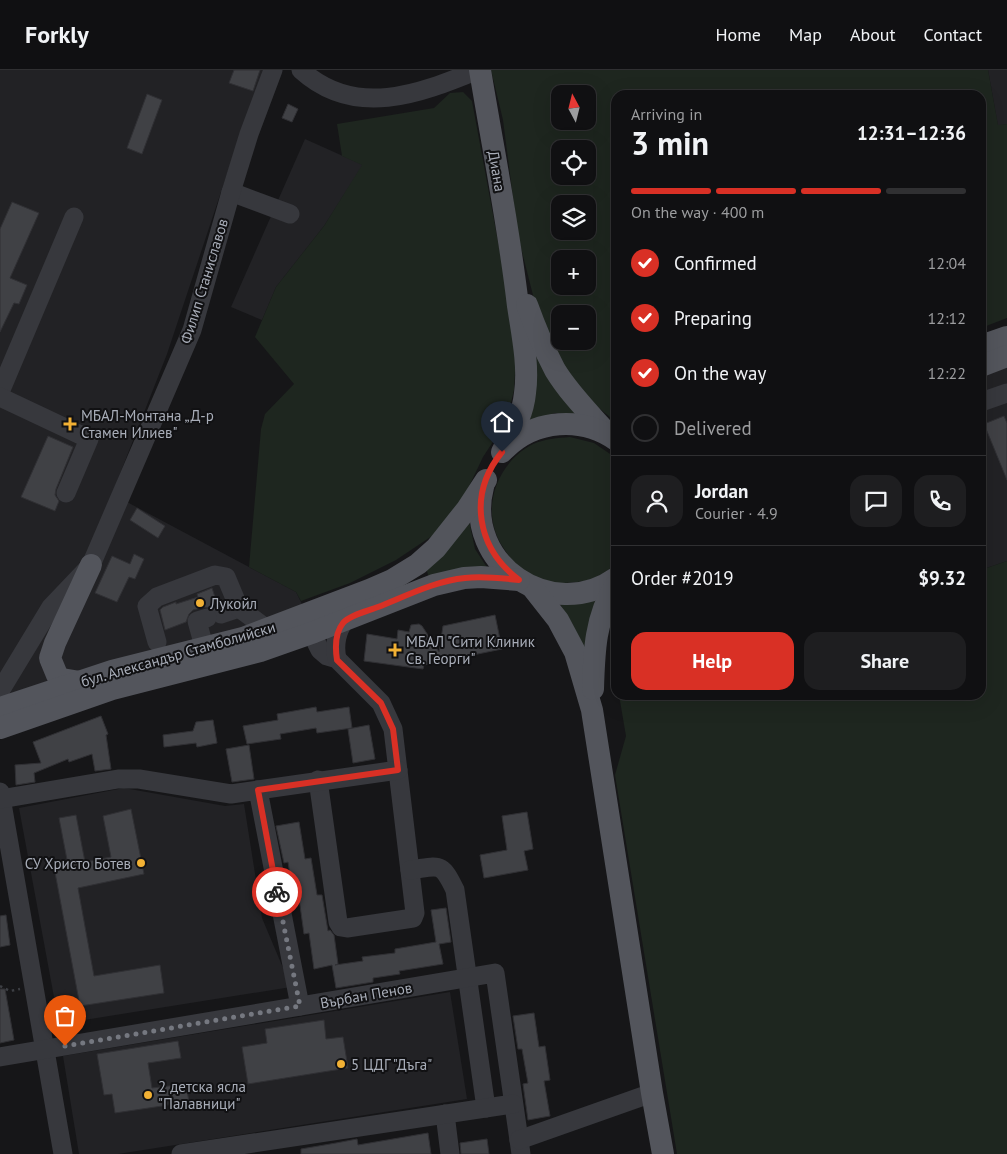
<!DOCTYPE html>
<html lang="en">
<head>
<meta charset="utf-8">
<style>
  body { margin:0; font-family:"PT Sans",sans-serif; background:#1e1e20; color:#f1f3f6; height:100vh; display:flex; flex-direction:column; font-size:19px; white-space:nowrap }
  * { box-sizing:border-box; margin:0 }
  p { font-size:16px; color:#9c9d9f }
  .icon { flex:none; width:28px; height:28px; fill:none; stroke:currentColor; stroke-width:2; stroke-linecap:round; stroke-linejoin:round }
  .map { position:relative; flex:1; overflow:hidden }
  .details { position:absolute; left:611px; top:20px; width:375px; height:610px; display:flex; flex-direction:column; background:#101012; border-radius:15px; box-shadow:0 5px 20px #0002,0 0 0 1px #303032 }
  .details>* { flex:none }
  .needle { width:32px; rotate:353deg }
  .buttons { position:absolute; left:551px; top:15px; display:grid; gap:10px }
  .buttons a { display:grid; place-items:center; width:45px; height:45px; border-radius:10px; background:#101012; box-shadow:0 5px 20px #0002,0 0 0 1px #303032; font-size:25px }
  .pin { position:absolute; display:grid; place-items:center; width:42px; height:42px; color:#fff; margin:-51px -21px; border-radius:50% 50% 50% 0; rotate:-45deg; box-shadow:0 0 5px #0007 }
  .pin .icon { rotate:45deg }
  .courier { position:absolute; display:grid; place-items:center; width:50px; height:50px; margin:-25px; border:4px solid #d93025; border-radius:50%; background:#fff; color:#222; box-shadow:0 1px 6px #0007 }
  .overview em { font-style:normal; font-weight:700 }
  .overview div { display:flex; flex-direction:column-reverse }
  .overview { display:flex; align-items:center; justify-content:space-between; height:85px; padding:0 20px }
  h1 { font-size:32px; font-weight:700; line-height:38px }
  .bar { display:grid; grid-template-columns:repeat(4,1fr); gap:8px 5px; align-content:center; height:60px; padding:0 20px }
  .bar i { height:6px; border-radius:4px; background:#303032 }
  .bar .selected { background:#d93025 }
  .bar p { grid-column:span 4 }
  .line { display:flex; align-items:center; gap:12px; padding:0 20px; border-top:1px solid #303032 }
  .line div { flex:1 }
  .round { display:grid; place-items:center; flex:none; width:52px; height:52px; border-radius:15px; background:#1e1e20 }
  ol { padding:0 20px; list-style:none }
  li { display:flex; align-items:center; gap:15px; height:55px }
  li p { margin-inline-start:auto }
  li .icon { padding:5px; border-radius:50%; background:#d93025; color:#fff; stroke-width:4 }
  li:last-child { color:#9c9d9f }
  li i { width:28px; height:28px; border:2px solid #303032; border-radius:50% }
  .button { display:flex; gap:10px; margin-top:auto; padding:10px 20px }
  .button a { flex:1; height:58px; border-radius:15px; background:#d93025; color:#fff; font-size:20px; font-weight:700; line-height:58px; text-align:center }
  .button a+a { background:#1e1e20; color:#f1f3f6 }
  header { display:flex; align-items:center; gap:30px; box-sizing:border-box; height:70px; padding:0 25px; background:#101012; border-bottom:1px solid #303032 }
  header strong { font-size:24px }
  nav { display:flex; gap:28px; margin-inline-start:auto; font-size:18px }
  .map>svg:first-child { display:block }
  .built { fill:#222225 }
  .green { fill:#1e261f; fill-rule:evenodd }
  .building { fill:#404145; stroke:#303034 }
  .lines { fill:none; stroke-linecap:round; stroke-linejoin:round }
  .path { stroke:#3d3f44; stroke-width:2.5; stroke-dasharray:2.5 4; stroke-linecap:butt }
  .minor { stroke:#37383d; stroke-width:19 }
  .major { stroke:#53555c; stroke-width:22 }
  .done { stroke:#757880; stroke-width:5; stroke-dasharray:0 9 }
  .route { stroke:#d93025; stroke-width:6 }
  .poi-dot { fill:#f2b134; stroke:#111113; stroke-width:2 }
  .labels { text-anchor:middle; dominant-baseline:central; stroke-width:4; stroke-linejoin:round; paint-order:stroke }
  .street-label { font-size:15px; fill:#a8adb8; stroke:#111113 }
  .poi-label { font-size:15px; fill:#a8adb8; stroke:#111113; text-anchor:start }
</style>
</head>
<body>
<header>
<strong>Forkly</strong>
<nav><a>Home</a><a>Map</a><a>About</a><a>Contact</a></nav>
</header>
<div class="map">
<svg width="1007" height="1084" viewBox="0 0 1007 1084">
  <rect width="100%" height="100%" fill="#161618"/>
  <g class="built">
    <polygon points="0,0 265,0 242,59 167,284 112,424 296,522 307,544 191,581 0,626"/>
    <polygon points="988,0 1007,0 1007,54 998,56"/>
    <polygon points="305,69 363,95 324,156 276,217 262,250 231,237"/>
    <polygon points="1007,296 1007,491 981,500 981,306"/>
    <polygon points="124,718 225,736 244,734 262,848 291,917 59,954 19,738"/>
    <polygon points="450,922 467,1029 118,1084 79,1084 63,986"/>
  </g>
  <g class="green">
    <path d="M491,0h497l10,55 9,-1v194l-26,10v-233h-365v327l-22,-18 -22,-21 -36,-76 -18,-71 -15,-116zM560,24h28v27h-28zM560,79h28v27h-28zM560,134h28v27h-28zM560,189h28v27h-28zM560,244h28v27h-28z"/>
    <polygon points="463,22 472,31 504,204 516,282 514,320 508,345 500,361 483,387 461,433 432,466 396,490 350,513 301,531 296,522 249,497 261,359 265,344 294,314 255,267 276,217 324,156 362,95 342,86 337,54 434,38 450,23"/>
    <polygon points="529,268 580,345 555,343 525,352"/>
    <path d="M570,367l24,6 22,15v106c-18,15 -29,18 -52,19 -17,0 -20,-2 -35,-10 -16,-8 -17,-12 -26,-26 -24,-36 -7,-84 30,-103 12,-5 24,-6 37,-7z"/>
    <polygon points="469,451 475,479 490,502 429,508 426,498"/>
    <polygon points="1007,491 1007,1084 677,1084 615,705 626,666 619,625 981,625 981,500"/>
    <polygon points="599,528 587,590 572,553 560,534"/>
    <polygon points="616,540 616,605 610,570"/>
  </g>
  <g class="building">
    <polygon points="234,0 260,0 253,21 229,13"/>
    <polygon points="147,24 162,30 142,84 127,78"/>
    <polygon points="288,34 298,39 292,52 282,48"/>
    <polygon points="12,132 39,143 10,208 27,215 19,234 14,233 0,262 0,159"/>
    <polygon points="1004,346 1007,353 1007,410 984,354"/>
    <polygon points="48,366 73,377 56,419 55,425 59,431 55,441 21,427"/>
    <polygon points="137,438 165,456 158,468 130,450"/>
    <polygon points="134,484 144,489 135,509 129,507 117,532 95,523 112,486 130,494"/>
    <polygon points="212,518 217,533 212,538 204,537 193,540 189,544 186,552 165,560 160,540 163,537 176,532 176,534 198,527 197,524"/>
    <polygon points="495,545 502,579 424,595 423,599 364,591 367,564 397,569 398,560 409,562 411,555 419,554 422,556 439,582 443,556"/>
    <polygon points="316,637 317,642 349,637 352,658 317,663 316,658 280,664 281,669 247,674 243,656 278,650 277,644"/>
    <polygon points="101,646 108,664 106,665 111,699 95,701 92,684 69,692 68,689 34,703 35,712 16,715 15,695 41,693 33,672"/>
    <polygon points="213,650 217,673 197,677 196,673 164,677 163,665 193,661 196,652"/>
    <polygon points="369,655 375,689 353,693 348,659"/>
    <polygon points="249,675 254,709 232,712 226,679"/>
    <polygon points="131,739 144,804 78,818 94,906 160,895 164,923 80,936 54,797 68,795 59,748 76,745 85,792 111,787 103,746"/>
    <polygon points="527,742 533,779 524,781 528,800 484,808 480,785 507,780 502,746"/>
    <polygon points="299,752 305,789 311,788 317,825 322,825 328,861 330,860 334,865 338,894 335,895 363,891 362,887 395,883 395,879 436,872 431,840 446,838 451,872 439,874 443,894 399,901 400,904 373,908 373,912 336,918 332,895 314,899 309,863 304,864 299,828 294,830 288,792 284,793 276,756"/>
    <polygon points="6,845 10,875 0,877 0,846"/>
    <polygon points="0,919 5,919 14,970 0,973"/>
    <polygon points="534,943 539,977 545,976 550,1010 544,1011 550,1046 528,1050 523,1014 528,1013 522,979 518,979 513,946"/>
    <polygon points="324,950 326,969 343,967 348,998 248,1014 242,977 267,973 265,959"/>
    <polygon points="178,971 181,988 148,993 152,1018 186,1014 189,1032 115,1043 112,1024 104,1025 97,984"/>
    <polygon points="428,1063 431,1084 301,1084 301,1079 336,1073 357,1069 358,1075"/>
    <polygon points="487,1069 489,1084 461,1084 460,1073"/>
  </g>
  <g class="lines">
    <polyline class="path" points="0,916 10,921 20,919"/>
    <g class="minor">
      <path d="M301,0c54,49 118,24 177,0"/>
      <polyline points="231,122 290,144"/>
      <polyline points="0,322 74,147"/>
      <polyline points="0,327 89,369 66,423"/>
      <polyline points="981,332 1007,323"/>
      <polyline points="221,544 239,538"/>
      <polyline points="207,548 197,551 208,591"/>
      <polyline points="314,562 316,572 320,580 327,586 337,589 381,633 393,659 415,843 413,848 347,858 341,857 338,852 318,710"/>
      <polyline points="157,572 147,536 157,527 215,505 226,507 239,538 267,559"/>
      <path d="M337,589c-3,-14 -1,-27 8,-39"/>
      <polyline points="0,621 51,537 91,495 192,260 231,122 249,64 273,0"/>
      <polyline points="258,720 398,700"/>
      <polyline points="0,722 63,1084"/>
      <polyline points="1,729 118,709 139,709 231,724 258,720 300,936"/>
      <path d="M410,800c30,-4 31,-9 45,20l31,218"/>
      <polyline points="0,987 495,903 521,1084"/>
      <polyline points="445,1044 450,1084"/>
      <polyline points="519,1070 652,1023"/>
      <polyline points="181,1084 513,1034"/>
    </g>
    <g class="major">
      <path d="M480,0c13,79 29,157 38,236 4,27 11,60 7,87 -2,22 -13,40 -23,59"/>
      <path d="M527,235c8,22 17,44 28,65 14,23 34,43 52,63"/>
      <polyline points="981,276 1007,267"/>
      <polyline points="981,296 1007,286"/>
      <path d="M505,379c30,-30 77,-33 111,-9"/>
      <path d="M483,417c-20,77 69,137 133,91"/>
      <polyline points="532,517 558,550 575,582 592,640 652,1023 663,1084"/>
      <polyline points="80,612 62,609 57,605 50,588 55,573 91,495"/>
      <path d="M593,619c1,-36 2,-73 23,-104"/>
      <polyline points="0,638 112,601 243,568 369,520 392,510 418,494 436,478 467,439 486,410"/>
      <polyline points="0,658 112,619 260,581 314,562 434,515 464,508 481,507 519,510"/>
    </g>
  </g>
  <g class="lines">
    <polyline class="done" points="65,976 300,936 277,822"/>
    <path class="route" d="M277,822l-19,-102 140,-20 -5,-41 -12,-26 -44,-43c-2,-13 -2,-27 6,-37 7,-8 25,-12 35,-16 28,-11 57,-26 87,-29 18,-2 36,0 54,2 -42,-32 -52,-85 -17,-128"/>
  </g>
  <g class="poi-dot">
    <path d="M67.5 346.5h5v5h5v5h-5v5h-5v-5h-5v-5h5z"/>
    <circle cx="200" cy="533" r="5"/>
    <path d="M392.5 572.5h5v5h5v5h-5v5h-5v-5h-5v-5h5z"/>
    <circle cx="141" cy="793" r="5"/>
    <circle cx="341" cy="994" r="5"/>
    <circle cx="148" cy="1025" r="5"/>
  </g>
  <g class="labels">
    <g class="street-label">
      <text transform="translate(497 101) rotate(80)">Диана</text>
      <text transform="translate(204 211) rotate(-73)">Филип Станиславов</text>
      <text transform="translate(178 584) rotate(-16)">бул. Александър Стамболийски</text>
      <text transform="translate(366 925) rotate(-10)">Върбан Пенов</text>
    </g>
    <g class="poi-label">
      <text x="81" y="345">МБАЛ-Монтана „Д-р<tspan x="81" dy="17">Стамен Илиев"</tspan></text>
      <text x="210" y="533">Лукойл</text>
      <text x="406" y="571">МБАЛ "Сити Клиник<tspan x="406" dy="17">Св. Георги"</tspan></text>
      <text x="131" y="793" text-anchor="end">СУ Христо Ботев</text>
      <text x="351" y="994">5 ЦДГ "Дъга"</text>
      <text x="158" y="1016">2 детска ясла<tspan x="158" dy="17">"Палавници"</tspan></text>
    </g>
  </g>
</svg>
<div class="buttons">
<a><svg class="needle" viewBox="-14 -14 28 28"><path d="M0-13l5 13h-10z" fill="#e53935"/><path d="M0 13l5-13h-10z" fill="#9c9d9f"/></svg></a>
<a><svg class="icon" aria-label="locate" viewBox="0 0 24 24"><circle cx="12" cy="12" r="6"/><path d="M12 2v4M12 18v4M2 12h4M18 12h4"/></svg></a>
<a><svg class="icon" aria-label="layers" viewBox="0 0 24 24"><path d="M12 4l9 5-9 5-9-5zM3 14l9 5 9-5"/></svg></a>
<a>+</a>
<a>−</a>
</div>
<div class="pin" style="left:65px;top:976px;background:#ea580c"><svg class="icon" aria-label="bag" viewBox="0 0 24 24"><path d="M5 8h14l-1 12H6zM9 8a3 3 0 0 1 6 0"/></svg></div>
<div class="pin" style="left:502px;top:382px;background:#1f2937"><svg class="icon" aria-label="home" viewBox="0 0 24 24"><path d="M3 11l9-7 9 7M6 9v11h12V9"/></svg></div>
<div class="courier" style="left:277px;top:822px"><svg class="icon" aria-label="bike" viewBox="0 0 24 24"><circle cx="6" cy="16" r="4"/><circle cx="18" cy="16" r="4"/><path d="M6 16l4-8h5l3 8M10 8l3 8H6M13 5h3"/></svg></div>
<section class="details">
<div class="overview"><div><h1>3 min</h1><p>Arriving in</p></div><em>12:31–12:36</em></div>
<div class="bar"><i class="selected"></i><i class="selected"></i><i class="selected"></i><i></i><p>On the way · 400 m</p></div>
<ol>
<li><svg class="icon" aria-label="check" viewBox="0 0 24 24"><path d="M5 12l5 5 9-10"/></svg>Confirmed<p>12:04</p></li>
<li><svg class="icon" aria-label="check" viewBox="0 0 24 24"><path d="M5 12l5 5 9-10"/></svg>Preparing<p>12:12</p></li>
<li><svg class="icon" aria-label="check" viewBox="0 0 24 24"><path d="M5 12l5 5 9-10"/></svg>On the way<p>12:22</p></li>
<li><i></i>Delivered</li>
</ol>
<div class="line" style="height:90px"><a class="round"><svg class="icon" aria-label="person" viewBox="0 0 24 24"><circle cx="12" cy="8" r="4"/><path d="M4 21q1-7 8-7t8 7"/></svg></a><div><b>Jordan</b><p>Courier · 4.9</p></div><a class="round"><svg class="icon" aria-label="chat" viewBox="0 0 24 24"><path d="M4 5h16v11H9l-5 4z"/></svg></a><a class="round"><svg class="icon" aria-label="phone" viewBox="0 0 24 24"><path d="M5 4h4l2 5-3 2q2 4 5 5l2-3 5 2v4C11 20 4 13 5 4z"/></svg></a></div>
<div class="line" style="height:65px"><div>Order #2019</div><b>$9.32</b></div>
<div class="button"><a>Help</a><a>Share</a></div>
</section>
</div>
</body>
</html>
